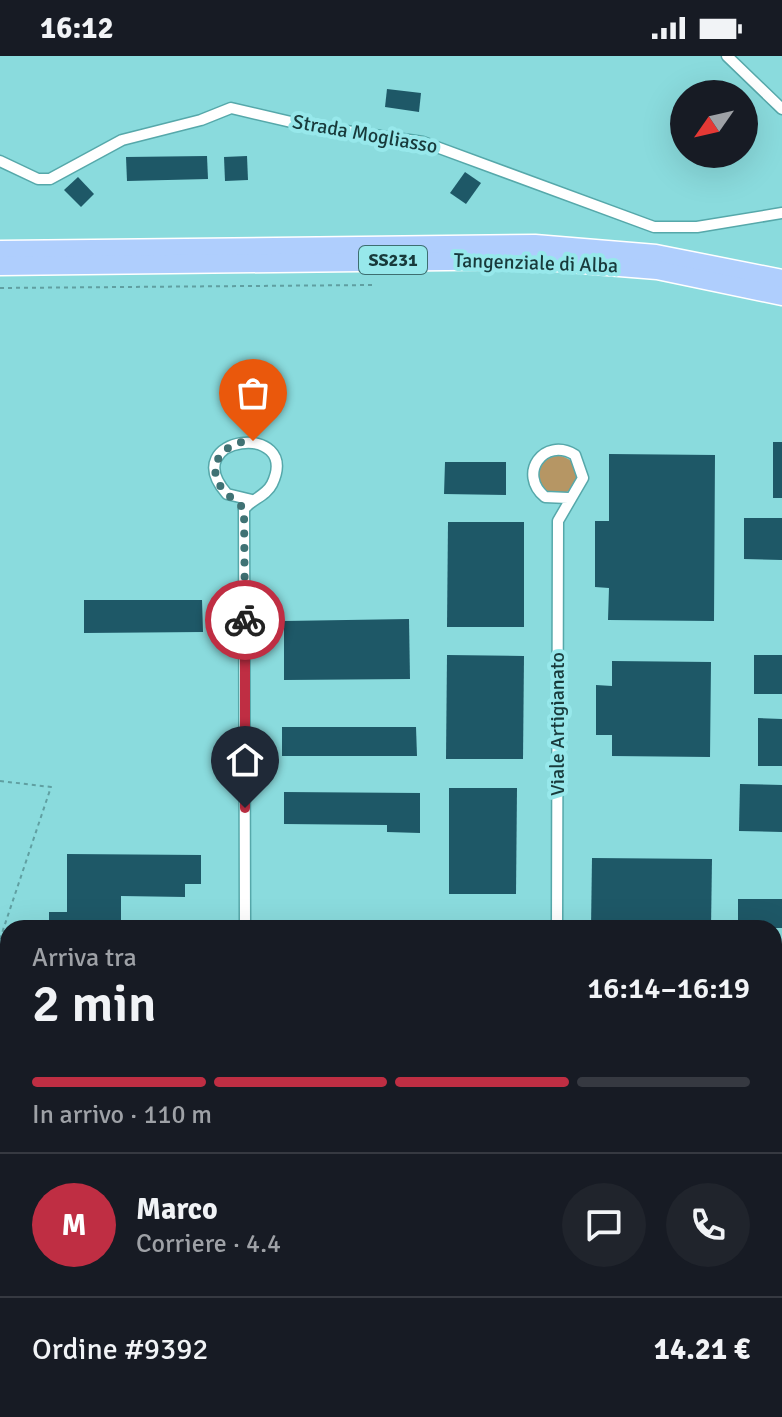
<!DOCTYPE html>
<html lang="it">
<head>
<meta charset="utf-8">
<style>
  body { margin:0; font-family:Signika,sans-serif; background:#20242c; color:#f1f3f6; height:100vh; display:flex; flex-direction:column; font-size:30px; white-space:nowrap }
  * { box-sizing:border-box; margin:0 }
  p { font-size:26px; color:#9ea1a6 }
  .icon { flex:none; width:44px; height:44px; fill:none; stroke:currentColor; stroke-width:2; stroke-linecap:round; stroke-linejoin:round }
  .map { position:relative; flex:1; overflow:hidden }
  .side { position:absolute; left:0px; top:864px; width:782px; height:498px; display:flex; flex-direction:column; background:#171b24; border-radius:24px 24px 0 0; box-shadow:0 8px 32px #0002 }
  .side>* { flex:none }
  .needle { width:52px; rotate:236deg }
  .fabs { position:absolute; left:670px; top:24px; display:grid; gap:16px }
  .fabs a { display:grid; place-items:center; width:88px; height:88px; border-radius:50%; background:#171b24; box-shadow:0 8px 32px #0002; font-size:40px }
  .pin { position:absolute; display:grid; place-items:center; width:68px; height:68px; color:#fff; margin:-82px -34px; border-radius:50% 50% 50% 0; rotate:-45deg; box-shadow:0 0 8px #0007 }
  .pin .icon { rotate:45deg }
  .courier { position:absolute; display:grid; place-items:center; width:80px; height:80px; margin:-40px; border:6px solid #bf2e43; border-radius:50%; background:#fff; color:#222; box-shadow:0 2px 10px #0007 }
  .overview em { font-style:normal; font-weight:600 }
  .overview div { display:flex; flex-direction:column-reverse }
  .overview { display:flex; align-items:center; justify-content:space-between; height:136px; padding:0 32px }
  h1 { font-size:52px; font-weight:600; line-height:60px }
  .bar { display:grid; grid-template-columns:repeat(4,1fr); gap:12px 8px; align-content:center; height:96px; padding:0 32px }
  .bar i { height:10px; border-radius:6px; background:#363941 }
  .bar .on { background:#bf2e43 }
  .bar p { grid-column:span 4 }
  .line { display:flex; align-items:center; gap:20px; padding:0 32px; border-top:2px solid #363941 }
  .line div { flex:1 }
  .round { display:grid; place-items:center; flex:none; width:84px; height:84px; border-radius:42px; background:#20242c }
  .status { display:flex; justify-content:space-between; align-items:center; height:56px; padding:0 40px; background:#171b24; direction:ltr }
  .status svg { height:22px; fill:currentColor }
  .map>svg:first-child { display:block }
  .green { fill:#b69664 }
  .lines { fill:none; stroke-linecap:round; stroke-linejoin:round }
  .stream { stroke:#719e62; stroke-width:3 }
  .building { fill:#1e5867 }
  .street-casing { stroke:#56a8aa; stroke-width:13 }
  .secondary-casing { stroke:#56a8aa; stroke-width:17 }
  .primary-casing { stroke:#fff; stroke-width:19 }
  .highway-casing { stroke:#fff; stroke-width:21 }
  .path { stroke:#609fa1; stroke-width:2; stroke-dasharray:4 4; stroke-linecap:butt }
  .street { stroke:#fff; stroke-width:10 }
  .secondary { stroke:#fff; stroke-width:14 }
  .primary { stroke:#cfe2fe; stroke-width:16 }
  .highway { stroke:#afcefd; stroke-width:18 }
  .done { stroke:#407274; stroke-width:8; stroke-dasharray:0 14.4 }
  .route { stroke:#bf2e43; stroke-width:10 }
  .labels { text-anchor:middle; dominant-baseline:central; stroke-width:8; stroke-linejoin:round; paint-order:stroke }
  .shield { fill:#97e8eb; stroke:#3e6e70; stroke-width:2 }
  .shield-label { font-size:18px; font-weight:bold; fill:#183a3b }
  .street-label { font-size:20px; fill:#183a3b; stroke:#97e8eb }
</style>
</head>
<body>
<div class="status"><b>16:12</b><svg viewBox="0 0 49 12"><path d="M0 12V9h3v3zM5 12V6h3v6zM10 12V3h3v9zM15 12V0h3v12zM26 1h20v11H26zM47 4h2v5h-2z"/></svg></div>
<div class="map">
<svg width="782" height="1361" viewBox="0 0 782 1361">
  <rect width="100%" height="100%" fill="#8adbdd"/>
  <circle class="green" cx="558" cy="419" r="19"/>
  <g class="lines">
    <g class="stream">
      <polyline points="0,1004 8,1009"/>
      <polyline points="774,1091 782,1090"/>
    </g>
  </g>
  <g class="building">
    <polygon points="387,33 421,37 419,56 385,51"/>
    <polygon points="207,100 208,123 127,125 126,101"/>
    <polygon points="247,100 248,124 225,125 224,101"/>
    <polygon points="465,116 481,127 466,148 450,137"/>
    <polygon points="78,121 94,138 81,151 64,134"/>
    <rect x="773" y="386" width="9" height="56"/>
    <polygon points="609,398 715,399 714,565 608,564 609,532 595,531 595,465 609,465"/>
    <polygon points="445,406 506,406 506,439 444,438"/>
    <polygon points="744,462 782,462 782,504 744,503"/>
    <polygon points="448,466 524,466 524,571 447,571"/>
    <polygon points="84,544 202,544 203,576 84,577"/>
    <polygon points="409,563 410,623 284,624 284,565"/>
    <polygon points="447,599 524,600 523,703 446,703"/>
    <rect x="754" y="599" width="28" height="39"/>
    <polygon points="612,605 711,606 710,701 612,700 612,679 596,679 596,629 612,630"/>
    <polygon points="758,662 782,663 782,710 758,710"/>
    <polygon points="282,671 416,671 417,700 282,700"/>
    <polygon points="740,728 782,729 782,776 739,775"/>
    <polygon points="449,732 517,732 516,838 449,838"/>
    <polygon points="284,736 420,737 420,777 387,776 387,769 284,768"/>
    <polygon points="67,798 201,799 201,828 185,828 185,841 121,840 121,872 49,872 49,856 67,856"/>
    <polygon points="592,802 712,803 711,872 591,872"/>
    <rect x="738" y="843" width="44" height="29"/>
  </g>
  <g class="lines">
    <defs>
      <g id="street">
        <polyline points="727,0 782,53"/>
        <polyline points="0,105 38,123 50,123 122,84 201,64 231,52 304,69 423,86 654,171 697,171 782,157"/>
        <polyline points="244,453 245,872"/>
        <path d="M244,453c8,-10 22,-13 28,-25 30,-63 -97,-49 -45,10l25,6"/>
        <path d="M557,872l1,-407 25,-43 -8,-23c-31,-19 -58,19 -30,42l23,1"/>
        <polyline points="0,1014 8,1018"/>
      </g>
      <g id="secondary">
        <polyline points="0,924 8,925"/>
        <polyline points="774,928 782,928"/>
      </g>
      <g id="primary">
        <polyline points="774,1316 782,1316"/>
        <polyline points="0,1322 8,1321"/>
      </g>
      <g id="highway">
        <polyline points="0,194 535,188 656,198 782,223"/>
        <polyline points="0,210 532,204 657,214 782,240"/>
      </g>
    </defs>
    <use href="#street" class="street-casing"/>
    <use href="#secondary" class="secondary-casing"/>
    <use href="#primary" class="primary-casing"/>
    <use href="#highway" class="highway-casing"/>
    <g class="path">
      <polyline points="0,232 373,229"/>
      <polyline points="0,725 51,731 0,883"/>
    </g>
    <use href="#street" class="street"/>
    <use href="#secondary" class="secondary"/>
    <use href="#primary" class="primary"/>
    <use href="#highway" class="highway"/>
  </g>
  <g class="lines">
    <path class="done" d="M245,564l-1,-111c-7,-8 -17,-13 -23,-22 -17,-25 7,-47 32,-46"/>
    <polyline class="route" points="245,564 245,752"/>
  </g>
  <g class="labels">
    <rect class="shield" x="359" y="190" width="68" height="28" rx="6"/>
    <g class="shield-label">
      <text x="393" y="204">SS231</text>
    </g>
    <g class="street-label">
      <text transform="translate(365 78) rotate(10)">Strada Mogliasso</text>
      <text transform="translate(536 207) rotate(2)">Tangenziale di Alba</text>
      <text transform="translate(557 668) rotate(-90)">Viale Artigianato</text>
    </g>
  </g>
</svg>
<div class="fabs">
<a><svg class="needle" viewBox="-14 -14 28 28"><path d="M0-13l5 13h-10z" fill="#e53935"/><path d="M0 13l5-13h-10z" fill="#9ea1a6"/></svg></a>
</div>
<div class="pin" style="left:253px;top:385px;background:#ea580c"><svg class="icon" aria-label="bag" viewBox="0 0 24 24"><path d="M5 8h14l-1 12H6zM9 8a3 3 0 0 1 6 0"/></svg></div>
<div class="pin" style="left:245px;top:752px;background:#1f2937"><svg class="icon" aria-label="home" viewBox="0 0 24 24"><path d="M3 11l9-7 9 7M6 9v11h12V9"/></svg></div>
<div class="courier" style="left:245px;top:564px"><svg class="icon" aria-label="bike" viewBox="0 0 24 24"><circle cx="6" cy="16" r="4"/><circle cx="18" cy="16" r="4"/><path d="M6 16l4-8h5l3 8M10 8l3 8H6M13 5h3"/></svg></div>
<section class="side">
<div class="overview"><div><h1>2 min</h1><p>Arriva tra</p></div><em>16:14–16:19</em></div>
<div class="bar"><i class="on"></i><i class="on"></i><i class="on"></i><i></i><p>In arrivo · 110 m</p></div>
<div class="line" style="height:144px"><b class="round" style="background:#bf2e43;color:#fff">M</b><div><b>Marco</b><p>Corriere · 4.4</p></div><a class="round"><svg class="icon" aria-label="chat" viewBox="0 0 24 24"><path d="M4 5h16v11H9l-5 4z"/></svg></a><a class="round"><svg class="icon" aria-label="phone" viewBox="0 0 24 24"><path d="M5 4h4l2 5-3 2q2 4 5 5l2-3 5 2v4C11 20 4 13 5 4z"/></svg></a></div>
<div class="line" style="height:104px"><div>Ordine #9392</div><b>14.21 €</b></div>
</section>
</div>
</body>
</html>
